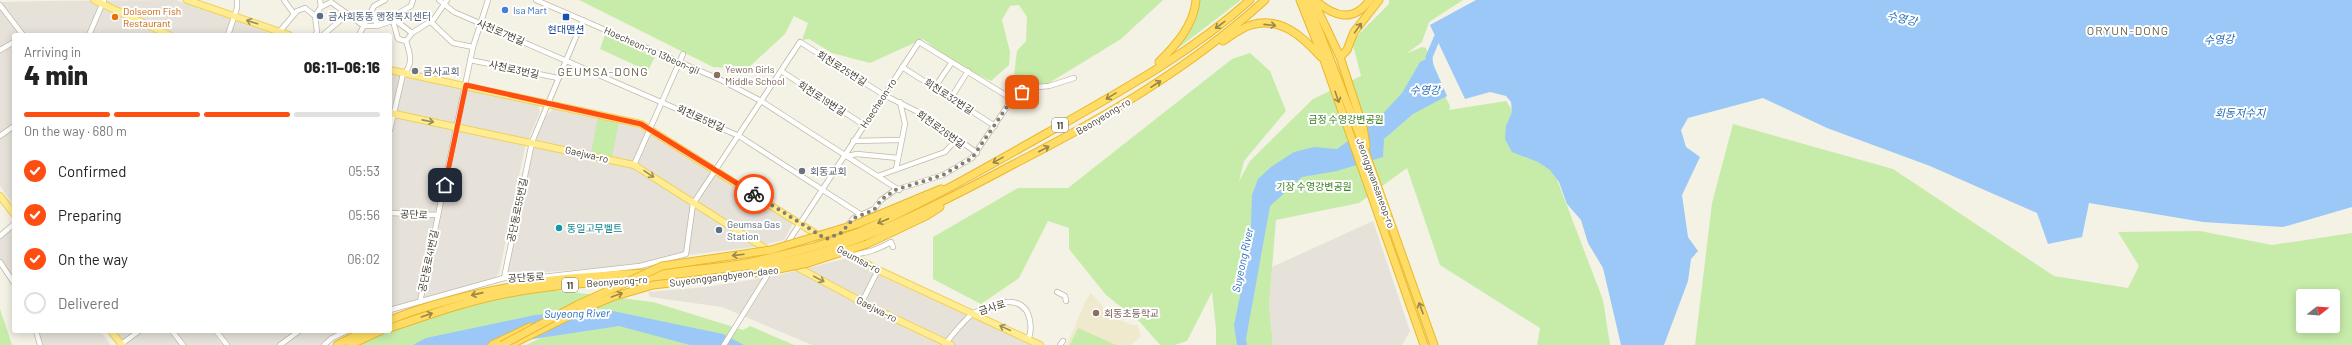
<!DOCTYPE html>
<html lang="en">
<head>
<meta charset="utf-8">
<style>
  body { margin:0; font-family:Barlow,"Noto Sans KR",sans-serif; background:#f2f2f2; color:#222; height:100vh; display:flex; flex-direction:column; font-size:15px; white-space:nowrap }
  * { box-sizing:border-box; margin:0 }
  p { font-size:13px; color:#767676 }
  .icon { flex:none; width:22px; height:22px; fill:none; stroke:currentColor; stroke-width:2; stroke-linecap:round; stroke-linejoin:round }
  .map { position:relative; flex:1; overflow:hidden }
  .sheet { position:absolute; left:12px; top:33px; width:380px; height:300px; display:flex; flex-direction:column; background:#fff; border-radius:4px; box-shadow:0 2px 10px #0003 }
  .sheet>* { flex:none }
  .needle { width:26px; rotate:73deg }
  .fabs { position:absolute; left:2296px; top:289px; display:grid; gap:8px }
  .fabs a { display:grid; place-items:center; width:44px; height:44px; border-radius:4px; background:#fff; box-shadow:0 2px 10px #0003; font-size:20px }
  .pin { position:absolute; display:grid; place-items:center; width:34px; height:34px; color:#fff; margin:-17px; border-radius:8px; box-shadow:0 2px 6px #0006 }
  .courier { position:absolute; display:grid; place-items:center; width:40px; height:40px; margin:-20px; border:3px solid #ff4e11; border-radius:50%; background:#fff; color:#222; box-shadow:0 1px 5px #0007 }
  .summary em { font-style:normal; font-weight:800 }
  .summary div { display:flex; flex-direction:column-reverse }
  .summary { display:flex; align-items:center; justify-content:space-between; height:68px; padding:0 12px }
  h1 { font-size:26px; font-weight:800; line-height:30px }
  .bar { display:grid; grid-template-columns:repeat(4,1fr); gap:6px 4px; align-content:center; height:48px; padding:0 12px }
  .bar i { height:5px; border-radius:3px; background:#e0e0e0 }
  .bar .active { background:#ff4e11 }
  .bar p { grid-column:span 4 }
  ol { padding:0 12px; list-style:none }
  li { display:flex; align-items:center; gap:12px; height:44px }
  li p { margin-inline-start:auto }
  li .icon { padding:4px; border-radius:50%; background:#ff4e11; color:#fff; stroke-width:4 }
  li:last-child { color:#767676 }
  li i { width:22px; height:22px; border:2px solid #e0e0e0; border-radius:50% }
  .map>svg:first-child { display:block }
  .industrial { fill:#e6e2da }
  .education { fill:#efe9cd }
  .green { fill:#c7ecaa; fill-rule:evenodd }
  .water { fill:#9bc8f7 }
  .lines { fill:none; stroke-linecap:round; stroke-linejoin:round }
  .river { stroke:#9bc8f7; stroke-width:7 }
  .minor-casing { stroke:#c0baa6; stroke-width:6 }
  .major-casing { stroke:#eed158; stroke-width:8 }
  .highway-casing { stroke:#ebb827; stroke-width:9 }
  .minor { stroke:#fff; stroke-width:4.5 }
  .major { stroke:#ffec93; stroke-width:6 }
  .highway { stroke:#ffdc65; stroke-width:7 }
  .highway-bridge-casing { stroke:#ebb827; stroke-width:9; stroke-linecap:butt }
  .highway-bridge { stroke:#ffdc65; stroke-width:7 }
  .oneway { stroke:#9a8e5f }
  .oneway2 { stroke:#9a874a }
  .done { stroke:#847f72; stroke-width:4; stroke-dasharray:0 7.2 }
  .route { stroke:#ff4e11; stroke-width:5 }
  .shop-dot { fill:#3f7fe0; stroke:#fff; stroke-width:1.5 }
  .service-dot { fill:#5c6f8a; stroke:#fff; stroke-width:1.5 }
  .food-dot { fill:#e8710a; stroke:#fff; stroke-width:1.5 }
  .transit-dot { fill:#1a4fb4; stroke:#fff; stroke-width:1.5 }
  .worship-dot { fill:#6b7280; stroke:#fff; stroke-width:1.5 }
  .education-dot { fill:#8d6e63; stroke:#fff; stroke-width:1.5 }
  .culture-dot { fill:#0f9aa8; stroke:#fff; stroke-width:1.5 }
  .labels { text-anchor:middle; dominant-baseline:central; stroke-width:4; stroke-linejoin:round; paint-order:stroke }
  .shield { fill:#fff; stroke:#7e7a71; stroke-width:1 }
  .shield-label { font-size:9px; font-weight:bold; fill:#474134 }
  .shop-label { font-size:10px; fill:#366cbe; stroke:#fff; text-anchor:start }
  .food-label { font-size:10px; fill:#c56008; stroke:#fff; text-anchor:start }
  .service-label { font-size:10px; fill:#4e5e75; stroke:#fff; text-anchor:start }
  .transit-label { font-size:10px; fill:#164399; stroke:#fff }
  .street-label { font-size:10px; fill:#474134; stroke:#fff }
  .education-label { font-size:10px; fill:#785e54; stroke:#fff; text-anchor:start }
  .worship-label { font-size:10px; fill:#5b616d; stroke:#fff; text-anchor:start }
  .park-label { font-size:10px; fill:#3b7e22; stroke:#fff }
  .culture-label { font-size:10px; fill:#0d838f; stroke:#fff; text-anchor:start }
  .water-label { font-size:11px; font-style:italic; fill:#236cbc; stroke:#fff }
  .quarter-label { font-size:12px; letter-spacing:1px; fill:#6b614a; stroke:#fff }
</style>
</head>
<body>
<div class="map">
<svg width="2352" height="345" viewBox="0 0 2352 345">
  <rect width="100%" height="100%" fill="#f4f1e5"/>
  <g class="industrial">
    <polygon points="176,0 274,35 26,35 2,5 3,2 44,1"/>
    <polygon points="0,9 20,35 14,35 14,206 0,186"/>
    <polygon points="390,73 538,104 540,112 525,147 499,273 496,277 390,308"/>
    <polygon points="553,109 630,123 650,131 793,223 784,240 754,247 663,258 636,265 509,275 506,272 531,153 546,116"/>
    <polygon points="1373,221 1410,331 1402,345 1273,345 1269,305 1272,267"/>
    <polygon points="14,227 14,279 0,257 0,239"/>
    <polygon points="848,258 876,274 1031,345 812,345 722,307 650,297 648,292 706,287 775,276"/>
    <polygon points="38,331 100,331 111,345 42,345"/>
    <polygon points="115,331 212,331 222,345 127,345"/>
    <polygon points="219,331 340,331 321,345 230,345"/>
  </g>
  <polygon class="education" points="1091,293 1103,307 1120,320 1131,325 1137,325 1141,336 1131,345 1067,345 1086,300"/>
  <g class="green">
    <polygon points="579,0 1163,0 1121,39 1049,83 1015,93 1014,75 1017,51 1026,41 1027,17 1019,5 1010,6 1002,20 1010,52 1009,65 991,81 952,62 923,39 870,63 832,53 809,39 802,40 808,23 794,16 785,34 747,69 713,67"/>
    <polygon points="1200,0 1241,0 1173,52 1183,41"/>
    <polygon points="1389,0 1463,0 1429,22 1422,42 1406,54 1422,47 1426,48 1436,79 1450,106 1449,110 1506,101 1553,169 1603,300 1610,345 1537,345 1540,328 1440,265 1407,168 1359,203 1276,220 1269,305 1273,345 1216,345 1216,329 1212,292 1187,341 1175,345 1160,345 1140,322 1106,295 1069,249 1069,228 1048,221 1019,278 981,304 933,279 933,237 1018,188 1068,188 1232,59 1250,53 1270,71 1286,111 1244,161 1239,181 1250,161 1313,99 1361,76 1352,41 1389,4"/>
    <polygon points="605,35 655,56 648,71 600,49"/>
    <polygon points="598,117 619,122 612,157 591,152"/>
    <path d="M1733,124l160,45 161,107 74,12 11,-22 -21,-34 82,-1 72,14 80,-12v112h-657l17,-142zM2303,296h30v30h-30z"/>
    <polygon points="554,290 653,302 743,330 750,326 794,345 526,345 564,327 483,345 356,345 390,330 489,299"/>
    <polygon points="0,309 12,345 0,345"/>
    <polygon points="1078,328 1116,345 1070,345"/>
  </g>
  <g class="water">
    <polygon points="1476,0 2352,0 2352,207 2283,227 2203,222 2089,203 2082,237 2048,244 2037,213 1930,166 1827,128 1763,98 1688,118 1681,130 1686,147 1700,157 1682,195 1688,237 1698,251 1691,259 1688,281 1664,345 1621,345 1603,268 1588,243 1581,220 1567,204 1559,182 1550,170 1538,162 1512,152 1505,139 1506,126 1512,112 1511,102 1506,96 1490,92 1465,99 1430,25"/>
    <polygon points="1430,57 1447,96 1413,114 1384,139 1383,157 1337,171 1302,177 1270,206 1246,339 1247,345 1237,345 1234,325 1250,248 1252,195 1258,179 1271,167 1294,152 1314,147 1337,149 1377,120 1402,93 1420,62"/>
    <polygon points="608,310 723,334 744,345 690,345 619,326 494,345 413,345 426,338 535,315"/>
  </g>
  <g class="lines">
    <polyline class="river" points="1430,67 1429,57 1437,38 1445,39"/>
    <defs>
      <g id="minor">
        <polyline points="284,0 294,14"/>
        <polyline points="320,0 321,7 331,2 364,26 377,26 395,20 402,11 411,6 413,0"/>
        <polyline points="439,0 454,12 739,136 860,214"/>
        <polyline points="536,0 721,80 761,101 899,190"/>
        <polyline points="0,5 23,35"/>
        <polyline points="372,11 377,26"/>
        <polyline points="395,20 412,33"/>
        <polyline points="393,21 398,39 406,41"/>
        <polyline points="431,22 453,43 473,47"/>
        <polyline points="280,31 297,11 305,8 315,16"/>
        <polyline points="89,35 104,0"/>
        <polyline points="228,35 237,8 237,0"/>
        <polyline points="315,35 317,32 315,16 321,7"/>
        <polyline points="323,35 349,13"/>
        <polyline points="359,35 374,6 385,0"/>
        <polyline points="0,50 14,42"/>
        <polyline points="470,60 558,78"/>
        <polyline points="902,67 995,126"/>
        <polyline points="781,71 864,125"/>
        <polyline points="935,87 952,62"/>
        <polyline points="951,98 968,71"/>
        <path d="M390,130l13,-56c11,-9 7,-21 3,-33l6,-8 22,-14 13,-19"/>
        <polyline points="0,136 14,126"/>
        <polyline points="853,141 900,140"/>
        <polyline points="847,156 857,154 898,158"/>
        <polyline points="634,165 683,54"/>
        <polyline points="896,169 905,124 900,102"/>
        <polyline points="878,176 945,152 956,140"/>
        <polyline points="390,213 438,215"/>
        <polyline points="0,236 14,224"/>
        <polyline points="825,239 841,233 854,218 874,209 881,200 895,190 943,175 972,158 1015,95 1028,88 1049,86 1074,78"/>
        <path d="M844,241l5,13c16,1 29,-5 42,-12l2,5"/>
        <polyline points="786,245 919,42 1012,99"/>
        <polyline points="0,262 14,283"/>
        <polyline points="504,278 532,142 583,20"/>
        <polyline points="1057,292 1065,296 1066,301"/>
        <polyline points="420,302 473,47 488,0"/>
        <polyline points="862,302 878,270"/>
        <polyline points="390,310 504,278 533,278 640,266 686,254 693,204 800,42 884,95 926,116 977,153"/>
        <polyline points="36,331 40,345"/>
        <polyline points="172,331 183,345"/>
        <polyline points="216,331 227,345"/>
        <polyline points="120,345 139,331"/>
        <polyline points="280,345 299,331"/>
        <polyline points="324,345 332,338 347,331"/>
        <polyline points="724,345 770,271"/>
        <path d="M945,345c4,-7 23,-29 29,-32 18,-10 51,-22 56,8 1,6 1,13 -2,18"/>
        <polyline points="1060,345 1063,341"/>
      </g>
      <g id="major">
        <polyline points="94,0 169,35"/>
        <polyline points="187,0 289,35"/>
        <polyline points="390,70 641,124 832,244"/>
        <polyline points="390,113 634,165 780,258"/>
        <polyline points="0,196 14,214"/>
        <polyline points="842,250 878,270 1040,345"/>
        <polyline points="793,265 875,309 951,345"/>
        <polyline points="111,331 122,345"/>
      </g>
      <g id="highway">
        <polyline points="1300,0 1324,60 1424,345"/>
        <polyline points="1307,0 1356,126 1434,345"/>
        <polyline points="1313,0 1340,57 1363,127 1366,146"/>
        <path d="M1315,0c19,17 38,23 55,0"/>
        <path d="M1223,41c9,-6 18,-13 28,-16 30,-9 52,12 70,32"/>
        <polyline points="1340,57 1347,50 1354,32 1379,0"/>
        <path d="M1159,62c17,-17 35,-37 37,-62"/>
        <polyline points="857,224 941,189"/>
        <path d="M859,232c66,-29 126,-64 188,-99 70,-40 143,-79 203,-133"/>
        <path d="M861,238c53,-21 103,-47 153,-74 90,-46 176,-96 251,-164"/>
        <polyline points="867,244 926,216 940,207"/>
        <path d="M390,320c51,-21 108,-32 162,-40 67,-8 134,-6 200,-18"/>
        <path d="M390,328c41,-14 83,-29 125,-36 79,-14 160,-10 239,-24"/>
        <polyline points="337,345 364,331"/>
        <polyline points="350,345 380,331"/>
        <polyline points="492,345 530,327"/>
        <polyline points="510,345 581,310"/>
      </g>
    </defs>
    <use href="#minor" class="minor-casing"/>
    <use href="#major" class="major-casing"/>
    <use href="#highway" class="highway-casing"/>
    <use href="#minor" class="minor"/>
    <use href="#major" class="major"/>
    <use href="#highway" class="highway"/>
    <defs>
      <g id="highway-bridge">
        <polyline points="752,262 814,247 859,232"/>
        <polyline points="754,268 812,255 861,238"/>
        <polyline points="581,310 612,297 653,285 764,272 808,263 867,244"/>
        <polyline points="502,345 577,305 662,266 771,250 857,224"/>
      </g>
    </defs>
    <use href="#highway-bridge" class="highway-bridge-casing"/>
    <use href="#highway-bridge" class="highway-bridge"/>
  </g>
  <defs><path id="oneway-shaft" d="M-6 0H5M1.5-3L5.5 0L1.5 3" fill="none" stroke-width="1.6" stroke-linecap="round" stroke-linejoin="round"/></defs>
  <g class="oneway">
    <use href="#oneway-shaft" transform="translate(252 22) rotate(-162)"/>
    <use href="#oneway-shaft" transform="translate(428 121) rotate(11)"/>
    <use href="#oneway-shaft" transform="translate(649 174) rotate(34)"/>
    <use href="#oneway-shaft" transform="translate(819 279) rotate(28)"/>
    <use href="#oneway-shaft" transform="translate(1005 328) rotate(-155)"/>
  </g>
  <g class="oneway2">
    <use href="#oneway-shaft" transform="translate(1220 25) rotate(143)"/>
    <use href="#oneway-shaft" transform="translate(1270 25) rotate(6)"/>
    <use href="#oneway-shaft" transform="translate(1358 28) rotate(-54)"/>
    <use href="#oneway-shaft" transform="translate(1156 84) rotate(-33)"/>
    <use href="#oneway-shaft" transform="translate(1111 96) rotate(148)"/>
    <use href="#oneway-shaft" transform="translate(1337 97) rotate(71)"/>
    <use href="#oneway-shaft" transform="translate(1044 149) rotate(-28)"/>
    <use href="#oneway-shaft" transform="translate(998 160) rotate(151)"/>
    <use href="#oneway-shaft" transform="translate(883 221) rotate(157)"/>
    <use href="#oneway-shaft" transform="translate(738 255) rotate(173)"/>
    <use href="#oneway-shaft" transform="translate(477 294) rotate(167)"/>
    <use href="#oneway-shaft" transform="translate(617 295) rotate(-20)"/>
    <use href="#oneway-shaft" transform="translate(1421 308) rotate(-110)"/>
    <use href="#oneway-shaft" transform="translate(427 315) rotate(-19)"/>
  </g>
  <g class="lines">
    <polyline class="done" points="754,194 826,239 841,233 854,218 874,210 881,200 895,190 943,175 972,158 1015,95 1022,92"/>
    <polyline class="route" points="445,185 466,85 641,124 754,194"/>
  </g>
  <circle class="shop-dot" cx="505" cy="10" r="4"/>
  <g class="service-dot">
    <circle cx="320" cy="16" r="4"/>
    <circle cx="719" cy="230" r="4"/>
  </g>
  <circle class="food-dot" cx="115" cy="17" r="4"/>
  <rect class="transit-dot" x="562" y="13" width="8" height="8" rx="2"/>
  <g class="worship-dot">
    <circle cx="415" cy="71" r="4"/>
    <circle cx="802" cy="171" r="4"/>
  </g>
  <g class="education-dot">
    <circle cx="717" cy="75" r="4"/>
    <circle cx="1096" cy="313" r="4"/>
  </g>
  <circle class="culture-dot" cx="559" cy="228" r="4"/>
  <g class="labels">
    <g class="shield">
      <rect x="1052" y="118" width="16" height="14" rx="3"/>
      <rect x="562" y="278" width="16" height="14" rx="3"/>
    </g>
    <g class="shield-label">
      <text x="1060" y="125">11</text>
      <text x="570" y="285">11</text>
    </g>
    <g class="shop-label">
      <text x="513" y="10">Isa Mart</text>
    </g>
    <g class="food-label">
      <text x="123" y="11">Dolseom Fish<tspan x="123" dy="12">Restaurant</tspan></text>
    </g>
    <g class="service-label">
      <text x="328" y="16">금사회동동 행정복지센터</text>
      <text x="727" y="224">Geumsa Gas<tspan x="727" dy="12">Station</tspan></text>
    </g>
    <g class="transit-label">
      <text x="566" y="29">현대맨션</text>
    </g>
    <g class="street-label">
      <text transform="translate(501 32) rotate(23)">사천로7번길</text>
      <text transform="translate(652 50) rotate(24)">Hoecheon-ro 13beon-gil</text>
      <text transform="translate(842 68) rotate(32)">회천로25번길</text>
      <text transform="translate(514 69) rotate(12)">사천로3번길</text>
      <text transform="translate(949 96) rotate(33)">회천로32번길</text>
      <text transform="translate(822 98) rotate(33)">회천로19번길</text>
      <text transform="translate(878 103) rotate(-57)">Hoecheon-ro</text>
      <text transform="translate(1103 116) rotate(-31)">Beonyeong-ro</text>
      <text transform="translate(701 118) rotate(24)">회천로5번길</text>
      <text transform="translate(941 129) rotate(36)">회천로26번길</text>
      <text transform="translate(587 154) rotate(13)">Gaejwa-ro</text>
      <text transform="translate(1376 183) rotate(70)">Jeonggwansaneop-ro</text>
      <text transform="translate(517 210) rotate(-78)">공단동로55번길</text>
      <text transform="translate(414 214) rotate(2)">공단로</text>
      <text transform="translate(859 259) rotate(28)">Geumsa-ro</text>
      <text transform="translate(428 261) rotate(-78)">공단동로41번길</text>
      <text transform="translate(724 276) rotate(-7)">Suyeonggangbyeon-daeo</text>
      <text transform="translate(526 277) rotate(-3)">공단동로</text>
      <text transform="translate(617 281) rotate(-4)">Beonyeong-ro</text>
      <text transform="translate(992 307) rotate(-18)">금사로</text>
      <text transform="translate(877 309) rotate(27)">Gaejwa-ro</text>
    </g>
    <g class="education-label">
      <text x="725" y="69">Yewon Girls<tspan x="725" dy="12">Middle School</tspan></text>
      <text x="1104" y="313">회동초등학교</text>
    </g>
    <g class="worship-label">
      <text x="423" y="71">금사교회</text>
      <text x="810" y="171">회동교회</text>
    </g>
    <g class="park-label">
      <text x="1346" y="119">금정 수영강변공원</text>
      <text x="1314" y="186">기장 수영강변공원</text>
    </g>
    <g class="culture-label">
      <text x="567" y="228">동일고무벨트</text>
    </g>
    <g class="water-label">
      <text transform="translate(1902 18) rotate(13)">수영강</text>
      <text transform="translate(2219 39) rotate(-3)">수영강</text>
      <text x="1425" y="89">수영강</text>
      <text x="2240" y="112">회동저수지</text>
      <text transform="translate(1242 260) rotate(-78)">Suyeong River</text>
      <text transform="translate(577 313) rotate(-1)">Suyeong River</text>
    </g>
    <g class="quarter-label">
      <text x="2128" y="30">ORYUN-DONG</text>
      <text x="603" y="71">GEUMSA-DONG</text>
    </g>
  </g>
</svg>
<div class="fabs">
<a><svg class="needle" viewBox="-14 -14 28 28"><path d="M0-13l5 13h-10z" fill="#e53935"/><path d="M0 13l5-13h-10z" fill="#767676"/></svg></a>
</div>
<div class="pin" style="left:1022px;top:92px;background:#ea580c"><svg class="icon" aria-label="bag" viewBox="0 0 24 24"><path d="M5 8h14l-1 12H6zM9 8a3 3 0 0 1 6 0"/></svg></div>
<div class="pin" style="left:445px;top:185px;background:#1f2937"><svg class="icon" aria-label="home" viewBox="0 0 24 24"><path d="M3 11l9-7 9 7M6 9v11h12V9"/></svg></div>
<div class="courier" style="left:754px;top:194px"><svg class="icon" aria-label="bike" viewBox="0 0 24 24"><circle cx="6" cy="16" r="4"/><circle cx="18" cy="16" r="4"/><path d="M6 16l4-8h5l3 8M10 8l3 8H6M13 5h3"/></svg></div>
<section class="sheet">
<div class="summary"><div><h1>4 min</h1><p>Arriving in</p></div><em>06:11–06:16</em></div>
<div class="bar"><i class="active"></i><i class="active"></i><i class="active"></i><i></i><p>On the way · 680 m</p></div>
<ol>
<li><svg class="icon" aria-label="check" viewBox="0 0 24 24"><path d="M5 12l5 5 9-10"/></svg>Confirmed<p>05:53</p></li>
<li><svg class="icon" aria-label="check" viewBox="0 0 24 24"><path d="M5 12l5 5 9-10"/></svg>Preparing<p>05:56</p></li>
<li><svg class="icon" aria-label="check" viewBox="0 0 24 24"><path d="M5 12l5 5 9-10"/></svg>On the way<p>06:02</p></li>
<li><i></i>Delivered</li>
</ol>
</section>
</div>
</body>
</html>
